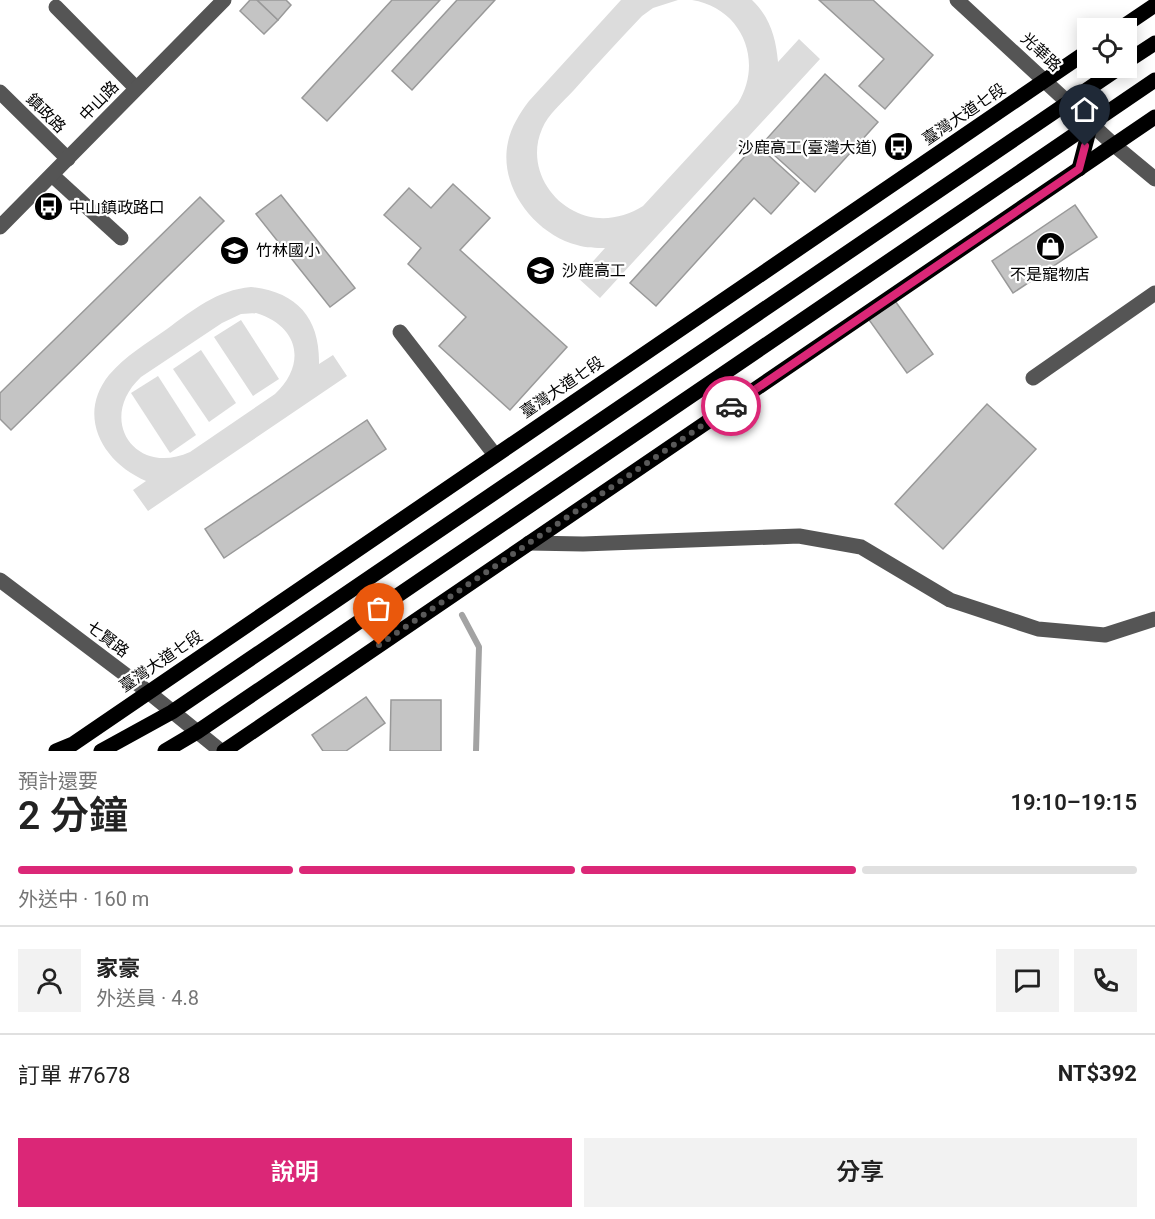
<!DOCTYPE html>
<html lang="zh-TW">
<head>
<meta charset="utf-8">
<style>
  body { margin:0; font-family:Roboto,"Noto Sans TC",sans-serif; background:#f2f2f2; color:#222; height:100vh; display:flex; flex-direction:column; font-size:22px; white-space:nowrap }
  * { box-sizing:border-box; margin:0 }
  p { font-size:20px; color:#767676 }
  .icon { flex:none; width:33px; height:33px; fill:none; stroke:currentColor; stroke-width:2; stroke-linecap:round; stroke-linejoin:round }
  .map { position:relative; height:751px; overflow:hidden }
  .details { display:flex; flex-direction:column; background:#fff; flex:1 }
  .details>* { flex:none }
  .tools { position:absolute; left:1077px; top:18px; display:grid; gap:12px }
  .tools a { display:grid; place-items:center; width:60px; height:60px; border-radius:0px; background:#fff; box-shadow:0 3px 15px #0003; font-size:30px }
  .pin { position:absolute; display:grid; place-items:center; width:51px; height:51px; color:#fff; margin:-62px -26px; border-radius:50% 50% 50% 0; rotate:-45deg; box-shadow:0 0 6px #0007 }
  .pin .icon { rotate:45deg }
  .courier { position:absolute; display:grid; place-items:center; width:60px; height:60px; margin:-30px; border:4px solid #db2777; border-radius:50%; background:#fff; color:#222; box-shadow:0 2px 8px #0007 }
  .summary em { font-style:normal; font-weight:600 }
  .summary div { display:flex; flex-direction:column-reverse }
  .summary { display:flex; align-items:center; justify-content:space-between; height:102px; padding:0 18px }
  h1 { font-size:39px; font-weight:600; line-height:45px }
  .bar { display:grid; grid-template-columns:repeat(4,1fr); gap:9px 6px; align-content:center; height:72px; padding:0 18px }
  .bar i { height:8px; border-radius:4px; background:#e0e0e0 }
  .bar .current { background:#db2777 }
  .bar p { grid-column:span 4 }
  .line { display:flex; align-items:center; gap:15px; padding:0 18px; border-top:2px solid #e0e0e0 }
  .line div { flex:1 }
  .round { display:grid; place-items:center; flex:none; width:63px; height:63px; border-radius:0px; background:#f2f2f2 }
  .action { display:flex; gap:12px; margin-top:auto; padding:12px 18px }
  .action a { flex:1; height:69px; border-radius:0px; background:#db2777; color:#fff; font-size:24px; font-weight:600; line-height:69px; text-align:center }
  .action a+a { background:#f2f2f2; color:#222 }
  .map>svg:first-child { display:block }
  .green { fill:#dcdcdc; fill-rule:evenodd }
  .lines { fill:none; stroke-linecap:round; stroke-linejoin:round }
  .stream { stroke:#a3a3a3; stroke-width:6 }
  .building { fill:#c4c4c4; stroke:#999; stroke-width:1.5 }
  .minor { stroke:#555; stroke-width:15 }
  .major { stroke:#000; stroke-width:15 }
  .done { stroke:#595959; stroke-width:6; stroke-dasharray:0 10.8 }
  .route { stroke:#db2777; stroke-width:8 }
  .labels { text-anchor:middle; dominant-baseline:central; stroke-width:4.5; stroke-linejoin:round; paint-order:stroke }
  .street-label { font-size:16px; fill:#000; stroke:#fff }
  .poi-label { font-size:16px; fill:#000; stroke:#fff; text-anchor:start }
</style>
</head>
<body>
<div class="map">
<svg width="1155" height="751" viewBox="0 0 1155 751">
  <rect width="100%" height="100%" fill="#fff"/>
  <g class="green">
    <path d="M621,0h57l-25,8 -11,8c-23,24 -46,49 -68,74 -11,12 -26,24 -32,39 -14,32 3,67 32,82 23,12 48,8 69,-5l95,-103c26,-42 4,-95 -46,-103h60c18,17 24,38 26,62l21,-23 21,20 -220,239 -22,-20 27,-30c-9,0 -19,0 -28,-3 -42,-11 -79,-58 -69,-103 3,-15 12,-29 21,-41z"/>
    <path d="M251,287c46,5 69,31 68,77l14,-9 14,21 -199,135 -15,-21 13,-9c-43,-18 -70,-65 -37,-106 16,-19 38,-32 58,-46 26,-19 50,-39 84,-42zM256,313c43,13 51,51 19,81l-85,58c-55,25 -94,-33 -49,-75l81,-54 19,-9z"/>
    <polygon points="241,320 279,379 253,396 214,337"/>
    <polygon points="201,350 236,403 209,422 173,369"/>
    <polygon points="158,376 196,435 170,453 131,393"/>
  </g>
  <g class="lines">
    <polyline class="stream" points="462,615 479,647 476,751"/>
  </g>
  <g class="building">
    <polygon points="250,0 257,0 278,20 264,34 240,11"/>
    <polygon points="257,0 286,0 291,5 278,20"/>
    <polygon points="392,0 440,0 327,121 302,98"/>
    <polygon points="457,0 495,0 412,90 392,71"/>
    <polygon points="819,0 873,0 933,55 885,109 859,86 884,59"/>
    <polygon points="825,74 878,122 815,192 762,144"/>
    <polygon points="756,144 799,183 771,214 754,198 656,306 630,283"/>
    <polygon points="453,184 490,218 460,250 567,347 510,410 439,346 466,317 408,264 421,248 384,215 409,188 431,208"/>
    <polygon points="281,195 355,288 330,307 256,214"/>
    <polygon points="200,197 224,221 11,430 0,419 0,393"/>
    <polygon points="1075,205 1097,237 1013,293 992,261"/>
    <polygon points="893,298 933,354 907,373 867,317"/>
    <polygon points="987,404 1036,449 943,549 895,504"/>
    <polygon points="367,420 386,449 224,558 205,529"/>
    <polygon points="366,697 385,723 346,751 323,751 312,735"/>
    <polygon points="391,700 441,700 441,751 390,751"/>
  </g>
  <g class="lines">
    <g class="minor">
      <polyline points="957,0 1114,145 1155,179"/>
      <polyline points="56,7 136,88"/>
      <polyline points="0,92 68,159"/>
      <polyline points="52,175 121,238"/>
      <polyline points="0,227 224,0"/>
      <polyline points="400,332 495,455"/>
      <polyline points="1033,378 1155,293"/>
      <polyline points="529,543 583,544 799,536 861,547 950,600 1038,629 1105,635 1155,619"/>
      <polyline points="0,580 147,691 221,751"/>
    </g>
    <g class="major">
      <polyline points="1121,28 1155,5"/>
      <polyline points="1126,62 1155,43"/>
      <polyline points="1079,169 1091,123"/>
      <polyline points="56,751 73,744 1088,51"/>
      <polyline points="101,751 172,712 1119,68"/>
      <polyline points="165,751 197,732 1155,80"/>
      <polyline points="224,751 1155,117"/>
    </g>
  </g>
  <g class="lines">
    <polyline class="done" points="379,645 731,406"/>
    <polyline class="route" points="731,406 1079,169 1085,146"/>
  </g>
  <defs>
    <symbol id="bus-disc" viewBox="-11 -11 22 22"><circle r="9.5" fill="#000" stroke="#fff"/><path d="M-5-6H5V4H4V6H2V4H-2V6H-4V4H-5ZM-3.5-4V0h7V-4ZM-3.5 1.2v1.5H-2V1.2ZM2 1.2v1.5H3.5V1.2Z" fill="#fff"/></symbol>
    <symbol id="shop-disc" viewBox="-11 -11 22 22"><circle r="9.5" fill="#000" stroke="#fff"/><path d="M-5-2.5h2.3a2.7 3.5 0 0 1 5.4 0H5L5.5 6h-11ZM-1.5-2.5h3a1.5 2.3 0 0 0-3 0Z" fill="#fff"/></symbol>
    <symbol id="school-disc" viewBox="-11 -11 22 22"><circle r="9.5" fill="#000" stroke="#fff"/><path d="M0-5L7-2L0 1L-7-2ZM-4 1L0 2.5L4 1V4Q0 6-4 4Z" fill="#fff"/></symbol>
  </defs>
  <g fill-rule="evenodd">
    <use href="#bus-disc" x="882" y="130" width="33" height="33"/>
    <use href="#bus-disc" x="32" y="190" width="33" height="33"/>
    <use href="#shop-disc" x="1034" y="230" width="33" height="33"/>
    <use href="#school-disc" x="218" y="234" width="33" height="33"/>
    <use href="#school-disc" x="524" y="254" width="33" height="33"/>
  </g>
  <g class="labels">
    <g class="street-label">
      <text transform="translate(1041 52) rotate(43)">光華路</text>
      <text transform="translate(99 101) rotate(-46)">中山路</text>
      <text transform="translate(46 113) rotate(45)">鎮政路</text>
      <text transform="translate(964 114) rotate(-34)">臺灣大道七段</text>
      <text transform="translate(562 387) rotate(-34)">臺灣大道七段</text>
      <text transform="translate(108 639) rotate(37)">七賢路</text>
      <text transform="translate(161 661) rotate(-34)">臺灣大道七段</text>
    </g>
    <g class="poi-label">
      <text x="877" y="147" text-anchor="end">沙鹿高工(臺灣大道)</text>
      <text x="69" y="207">中山鎮政路口</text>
      <text x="256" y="250">竹林國小</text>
      <text x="562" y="270">沙鹿高工</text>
      <text x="1050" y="274" text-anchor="middle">不是寵物店</text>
    </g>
  </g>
</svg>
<div class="tools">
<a><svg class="icon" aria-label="locate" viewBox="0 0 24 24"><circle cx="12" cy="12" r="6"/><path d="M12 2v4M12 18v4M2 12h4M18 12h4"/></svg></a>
</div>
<div class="pin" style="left:379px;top:645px;background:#ea580c"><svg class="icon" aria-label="bag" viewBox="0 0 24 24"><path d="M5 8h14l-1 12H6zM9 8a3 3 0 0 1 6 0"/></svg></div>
<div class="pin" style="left:1085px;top:146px;background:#1f2937"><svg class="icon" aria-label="home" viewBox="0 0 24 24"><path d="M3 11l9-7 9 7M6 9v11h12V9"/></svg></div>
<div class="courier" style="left:731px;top:406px"><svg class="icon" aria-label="car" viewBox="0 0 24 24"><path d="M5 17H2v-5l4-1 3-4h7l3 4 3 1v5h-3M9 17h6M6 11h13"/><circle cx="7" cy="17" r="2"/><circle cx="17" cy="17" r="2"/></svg></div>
</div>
<section class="details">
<div class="summary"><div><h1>2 分鐘</h1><p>預計還要</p></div><em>19:10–19:15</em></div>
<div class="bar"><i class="current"></i><i class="current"></i><i class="current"></i><i></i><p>外送中 · 160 m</p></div>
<div class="line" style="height:108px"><a class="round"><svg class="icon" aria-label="person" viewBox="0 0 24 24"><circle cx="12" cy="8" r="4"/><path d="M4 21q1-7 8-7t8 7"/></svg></a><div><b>家豪</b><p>外送員 · 4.8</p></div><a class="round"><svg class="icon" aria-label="chat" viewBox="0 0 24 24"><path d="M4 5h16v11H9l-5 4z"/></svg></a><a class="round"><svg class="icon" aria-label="phone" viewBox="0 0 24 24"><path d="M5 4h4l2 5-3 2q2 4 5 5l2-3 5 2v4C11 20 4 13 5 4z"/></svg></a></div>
<div class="line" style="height:78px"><div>訂單 #7678</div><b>NT$392</b></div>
<div class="action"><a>說明</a><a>分享</a></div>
</section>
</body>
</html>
